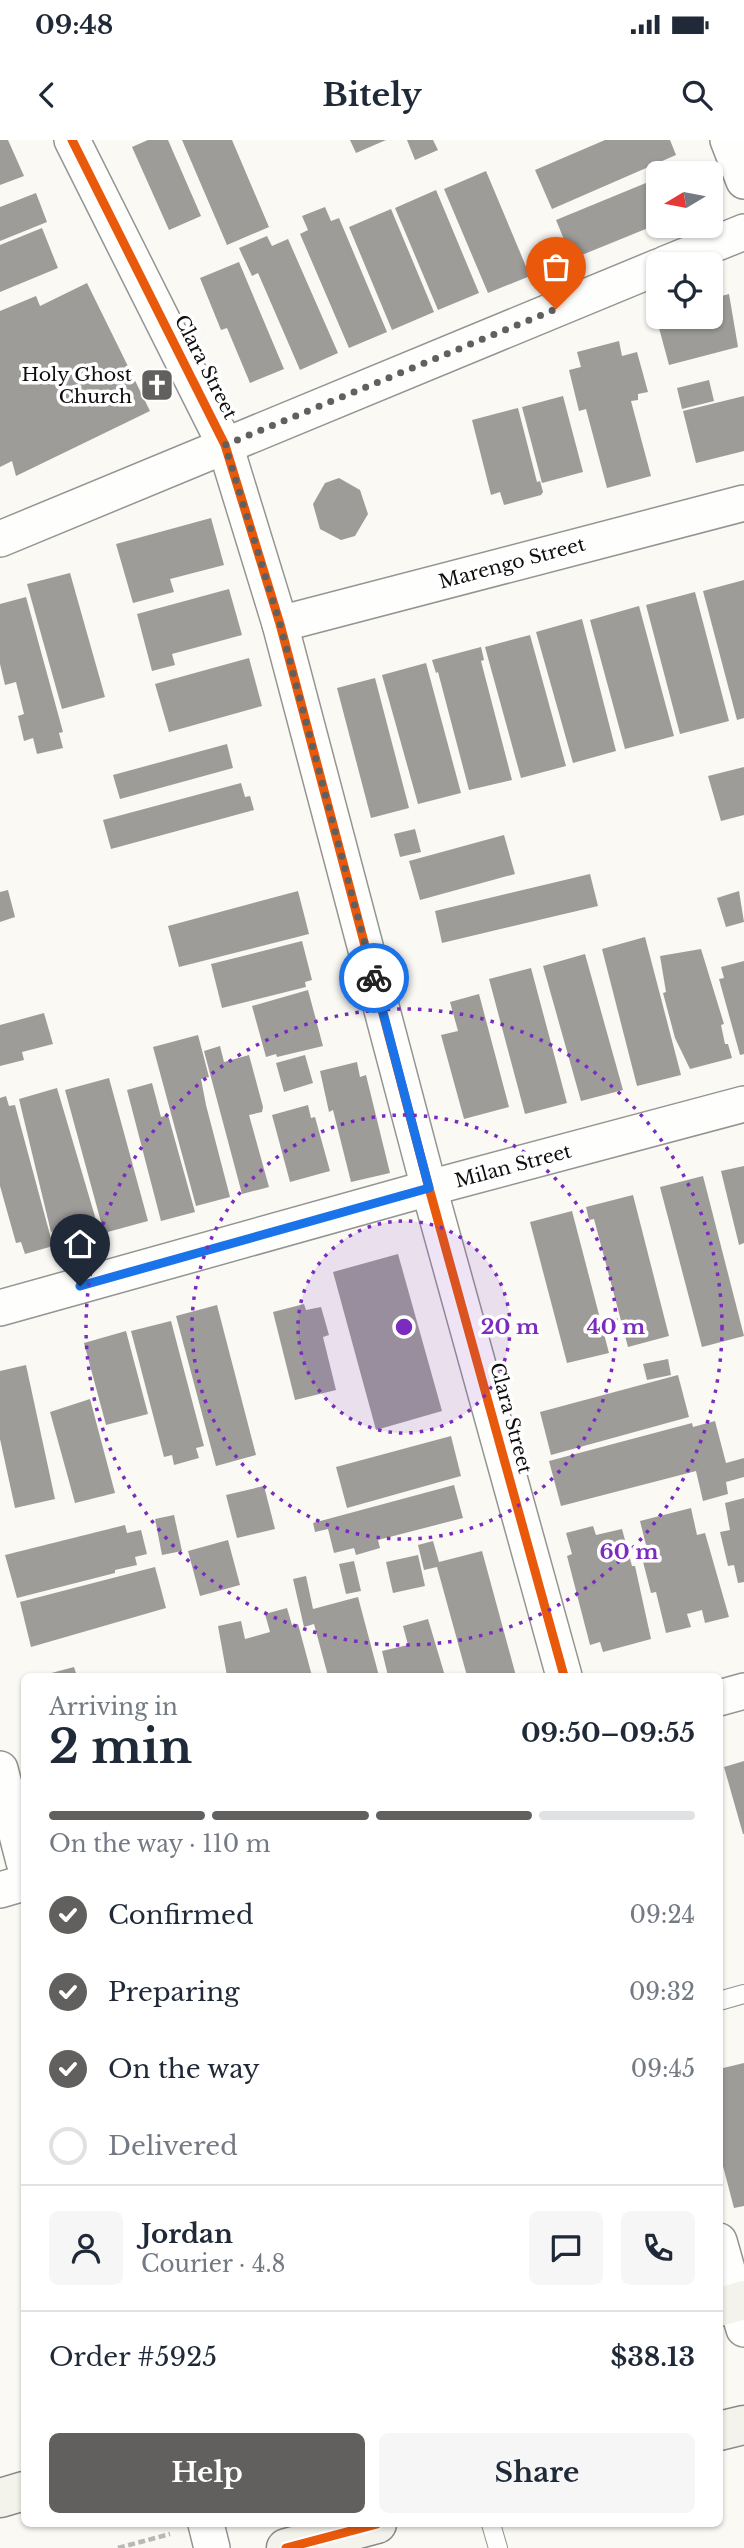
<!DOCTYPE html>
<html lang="en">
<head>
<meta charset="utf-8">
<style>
  body { margin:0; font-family:"Libre Baskerville",serif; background:#f6f6f7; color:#1f2937; height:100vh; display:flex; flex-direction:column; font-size:26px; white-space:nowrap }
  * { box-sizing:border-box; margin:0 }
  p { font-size:23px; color:#747a83 }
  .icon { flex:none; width:38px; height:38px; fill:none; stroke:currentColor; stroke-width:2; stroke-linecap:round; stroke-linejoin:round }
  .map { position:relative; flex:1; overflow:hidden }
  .panel { position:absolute; left:21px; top:1533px; width:702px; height:854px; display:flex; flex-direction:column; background:#fff; border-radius:10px; box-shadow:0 2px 5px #0004 }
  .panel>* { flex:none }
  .needle { width:46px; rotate:260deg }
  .controls { position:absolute; left:646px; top:21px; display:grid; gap:14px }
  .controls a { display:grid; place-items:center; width:77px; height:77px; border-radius:10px; background:#fff; box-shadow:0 2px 5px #0004; font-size:35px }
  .pin { position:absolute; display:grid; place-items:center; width:60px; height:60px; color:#fff; margin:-72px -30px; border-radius:50% 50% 50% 0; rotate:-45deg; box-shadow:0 0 7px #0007 }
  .pin .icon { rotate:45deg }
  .courier { position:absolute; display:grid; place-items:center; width:70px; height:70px; margin:-35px; border:5px solid #1a73e8; border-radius:50%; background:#fff; color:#222; box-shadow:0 2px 9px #0007 }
  .summary em { font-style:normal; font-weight:700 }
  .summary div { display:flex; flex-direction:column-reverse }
  .summary { display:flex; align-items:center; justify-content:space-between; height:119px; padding:0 28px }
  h1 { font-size:46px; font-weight:700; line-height:52px }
  .bar { display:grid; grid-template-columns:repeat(4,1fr); gap:10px 7px; align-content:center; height:84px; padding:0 28px }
  .bar i { height:9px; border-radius:5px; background:#e0e1e3 }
  .bar .selected { background:#61605e }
  .bar p { grid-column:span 4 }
  .line { display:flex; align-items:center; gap:18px; padding:0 28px; border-top:2px solid #e0e1e3 }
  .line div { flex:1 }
  .round { display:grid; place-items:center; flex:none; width:74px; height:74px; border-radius:10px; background:#f6f6f7 }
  ol { padding:0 28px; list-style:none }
  li { display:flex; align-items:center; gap:21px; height:77px }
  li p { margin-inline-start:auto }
  li .icon { padding:7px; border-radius:50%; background:#61605e; color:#fff; stroke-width:4 }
  li:last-child { color:#747a83 }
  li i { width:38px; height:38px; border:4px solid #e0e1e3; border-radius:50% }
  .action { display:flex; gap:14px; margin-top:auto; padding:14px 28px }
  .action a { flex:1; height:80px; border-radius:10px; background:#61605e; color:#fff; font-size:28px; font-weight:700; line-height:80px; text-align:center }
  .action a+a { background:#f6f6f7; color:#1f2937 }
  .status { display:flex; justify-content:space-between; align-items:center; height:49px; padding:0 35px; background:#fff; direction:ltr }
  .status svg { height:19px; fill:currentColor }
  header { display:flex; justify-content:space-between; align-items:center; height:91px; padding:0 28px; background:#fff; font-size:32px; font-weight:700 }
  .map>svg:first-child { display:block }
  .building { fill:#9e9c99 }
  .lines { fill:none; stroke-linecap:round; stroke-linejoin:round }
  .service-casing { stroke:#949492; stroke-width:20 }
  .minor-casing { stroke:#949492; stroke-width:38 }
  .secondary-casing { stroke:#8b8a88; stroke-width:41 }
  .path { stroke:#b8b8b7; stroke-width:4.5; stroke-dasharray:7 3.5; stroke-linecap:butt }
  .service { stroke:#fefefd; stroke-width:18 }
  .minor { stroke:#fefefd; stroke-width:35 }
  .secondary { stroke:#f4f3eb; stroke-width:38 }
  .cycleway-casing { stroke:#fff; stroke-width:13 }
  .cycleway { stroke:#e8590c; stroke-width:9 }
  .done { stroke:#61605e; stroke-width:7; stroke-dasharray:0 12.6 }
  .route { stroke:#1a73e8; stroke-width:9 }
  .ring { fill:none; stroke:#7b2cbf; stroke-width:3.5; stroke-dasharray:3.5 7 }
  .labels { text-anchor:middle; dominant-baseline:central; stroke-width:7; stroke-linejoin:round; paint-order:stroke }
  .street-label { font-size:19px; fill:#0e0e0e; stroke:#fff }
  .poi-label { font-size:19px; fill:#0e0e0e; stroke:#fff; text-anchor:end }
  .centre { fill:#7b2cbf; stroke:#fff; stroke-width:3.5 }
  .ring-label { font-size:21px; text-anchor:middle; font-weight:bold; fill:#7b2cbf; stroke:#fff; stroke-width:7; stroke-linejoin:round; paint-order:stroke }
</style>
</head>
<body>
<div class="status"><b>09:48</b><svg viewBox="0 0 49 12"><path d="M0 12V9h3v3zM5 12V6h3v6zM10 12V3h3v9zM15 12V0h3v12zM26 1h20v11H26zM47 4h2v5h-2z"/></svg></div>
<header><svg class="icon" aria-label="back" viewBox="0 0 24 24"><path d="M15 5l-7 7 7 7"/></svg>Bitely<svg class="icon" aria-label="search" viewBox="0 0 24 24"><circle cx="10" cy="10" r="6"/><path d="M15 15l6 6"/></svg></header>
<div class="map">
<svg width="744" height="2408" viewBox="0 0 744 2408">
  <rect width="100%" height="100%" fill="#faf9f4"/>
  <g class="building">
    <polygon points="0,0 8,0 24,36 0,45"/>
    <polygon points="148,0 168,0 201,76 169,90 132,7"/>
    <polygon points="182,0 232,0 269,87 227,105"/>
    <polygon points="350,0 386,0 356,13"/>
    <polygon points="407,0 433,0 438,10 415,20"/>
    <polygon points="605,0 670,0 676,15 552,69 535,30"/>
    <polygon points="486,31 530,136 488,153 444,49"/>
    <polygon points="658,38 658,84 572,119 556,80"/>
    <polygon points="436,50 479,153 438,170 395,68"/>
    <polygon points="36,53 47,82 0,101 0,67"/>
    <polygon points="325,67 331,81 339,78 387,192 349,208 300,94 308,90 302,76"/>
    <polygon points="391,69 434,172 392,190 349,87"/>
    <polygon points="42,88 58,128 0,152 0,105"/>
    <polygon points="267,96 272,106 288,99 338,213 300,230 258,133 252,136 239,108"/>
    <polygon points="239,122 284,229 250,243 227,188 221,190 200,138"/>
    <polygon points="87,143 150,271 16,336 12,321 0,327 0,171 36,156 40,166"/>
    <polygon points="729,154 738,207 669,225 656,177 710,177 710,159"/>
    <polygon points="619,201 622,216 637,212 648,252 638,254 638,260 631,261 651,336 607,348 586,269 579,271 569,230 581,227 577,212"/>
    <polygon points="709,240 714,261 682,269 677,248"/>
    <polygon points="563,256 583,332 542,343 522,267"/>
    <polygon points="744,256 744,311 696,323 683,271"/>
    <polygon points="518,268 537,342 540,341 543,352 541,355 504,365 500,352 491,355 472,280"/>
    <polygon points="339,338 360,350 368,374 355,396 341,400 320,389 313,364 325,343"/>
    <polygon points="211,378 224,425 170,439 174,452 133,463 116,404"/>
    <polygon points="70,433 105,557 62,569 27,444"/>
    <polygon points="744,440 744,578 737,580 703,451"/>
    <polygon points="229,449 242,495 172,514 175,525 152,531 137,474"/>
    <polygon points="695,452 729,581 680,594 646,465"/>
    <polygon points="26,457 63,592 59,593 63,608 37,614 33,598 24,601 18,576 24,574 16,542 5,545 0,524 0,464"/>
    <polygon points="639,466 674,596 625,609 590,480"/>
    <polygon points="582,479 616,611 573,623 536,492"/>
    <polygon points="530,495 566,626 521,638 485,507"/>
    <polygon points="481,507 484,520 481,521 512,640 469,650 438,532 436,533 432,520"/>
    <polygon points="249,518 262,566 169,592 155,544"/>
    <polygon points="426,523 461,653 418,664 382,535"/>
    <polygon points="375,538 409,668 371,678 337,548"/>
    <polygon points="227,604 233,628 120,659 113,635"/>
    <polygon points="744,627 744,675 721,681 708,636"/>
    <polygon points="241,643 245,657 250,656 254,670 111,709 103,680"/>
    <polygon points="415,689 421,712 400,717 394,694"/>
    <polygon points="504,695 515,734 420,760 409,721"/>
    <polygon points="590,734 598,766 442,803 435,771"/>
    <polygon points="8,750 15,777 0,782 0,752"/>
    <polygon points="298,751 309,794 179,827 168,786"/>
    <polygon points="739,751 744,782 726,787 717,758"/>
    <polygon points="645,797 681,935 637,946 602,809"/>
    <polygon points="302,801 312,840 305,842 306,847 222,868 211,824"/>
    <polygon points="701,809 724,884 721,885 725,904 728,904 732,918 690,929 675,898 663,853 666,852 660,816"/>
    <polygon points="585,814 623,950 581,961 543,826"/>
    <polygon points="744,821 744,914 740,915 719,839 724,838 721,827"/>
    <polygon points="531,828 567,963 525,974 489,839"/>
    <polygon points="308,850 323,906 277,917 276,914 266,917 252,866"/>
    <polygon points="479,854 509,967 464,979 441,895 458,891 450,862"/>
    <polygon points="44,873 53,904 22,912 24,920 0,926 0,885"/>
    <polygon points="198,895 209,937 201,939 206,965 230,1057 196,1066 153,907"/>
    <polygon points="220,906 224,922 249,915 263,967 262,972 249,975 269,1047 242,1054 204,911"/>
    <polygon points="305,915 313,943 284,952 276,923"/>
    <polygon points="357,922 360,937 366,935 390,1033 351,1042 333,970 329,972 320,931"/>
    <polygon points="109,938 148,1081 104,1093 65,950"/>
    <polygon points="152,943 161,977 168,975 195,1072 161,1081 127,950"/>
    <polygon points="57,948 96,1080 51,1092 19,959"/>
    <polygon points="6,956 9,966 15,965 53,1106 25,1114 21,1102 16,1103 0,1046 0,958"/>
    <polygon points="308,965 311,978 315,977 330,1031 290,1042 272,975"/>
    <polygon points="744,1026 744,1103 739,1105 721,1031"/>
    <polygon points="703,1036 744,1196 702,1207 660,1047"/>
    <polygon points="633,1055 669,1196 628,1207 594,1079 589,1080 586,1067"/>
    <polygon points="572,1071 609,1213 567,1223 530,1082"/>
    <polygon points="398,1114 442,1271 376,1290 333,1132"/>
    <polygon points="304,1164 306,1170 321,1167 329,1195 323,1197 336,1250 295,1260 273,1172"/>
    <polygon points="217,1165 256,1315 216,1326 176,1176"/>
    <polygon points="171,1181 204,1306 196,1308 199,1318 174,1325 172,1315 164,1317 131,1191"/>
    <polygon points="126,1191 148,1274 106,1285 84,1203"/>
    <polygon points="668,1219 671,1235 647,1240 643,1224"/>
    <polygon points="26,1225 55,1359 15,1368 0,1299 0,1231"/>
    <polygon points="678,1235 689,1277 551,1315 540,1272"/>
    <polygon points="90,1259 115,1353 75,1363 50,1272"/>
    <polygon points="715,1281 726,1323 744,1318 744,1337 726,1342 728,1354 703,1361 696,1331 561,1366 549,1321 692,1283 693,1287"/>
    <polygon points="451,1296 461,1336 347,1368 336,1327"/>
    <polygon points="454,1345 463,1378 378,1400 380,1408 356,1415 354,1408 334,1413 328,1389 315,1392 313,1383"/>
    <polygon points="264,1346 275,1389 237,1398 226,1355"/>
    <polygon points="744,1358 744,1442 738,1443 734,1425 728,1426 720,1392 730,1390 725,1363"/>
    <polygon points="691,1368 697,1395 705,1393 729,1477 705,1483 702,1470 687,1474 691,1487 666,1493 656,1452 651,1453 640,1410 647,1409 640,1381"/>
    <polygon points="174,1375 182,1411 162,1415 155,1379"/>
    <polygon points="125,1385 127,1393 141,1390 147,1414 135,1417 137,1425 115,1430 115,1433 17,1458 5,1415"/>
    <polygon points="593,1386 596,1395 622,1389 632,1426 635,1426 651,1499 603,1512 600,1502 590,1505 567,1416 572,1414 566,1393"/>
    <polygon points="228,1400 240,1445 200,1456 188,1411"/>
    <polygon points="433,1401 439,1422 482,1411 516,1536 467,1536 437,1427 424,1430 418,1405"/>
    <polygon points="418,1415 425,1446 393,1453 386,1422"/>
    <polygon points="354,1421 361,1451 346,1454 339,1424"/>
    <polygon points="155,1427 166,1468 31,1507 20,1462"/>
    <polygon points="306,1436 313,1469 358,1457 379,1536 328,1536 314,1484 304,1487 293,1439"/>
    <polygon points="287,1468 292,1485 298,1484 312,1536 227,1536 218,1486 241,1481 245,1499 270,1492 265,1474"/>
    <polygon points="428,1479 445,1536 388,1536 382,1511 408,1505 403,1486"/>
    <polygon points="74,1527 77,1536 40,1536"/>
    <polygon points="744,1621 744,1694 743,1694 724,1627"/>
    <polygon points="744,1923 744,2066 734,2068 719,2011 719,1929"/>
  </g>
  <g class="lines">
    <defs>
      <g id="service">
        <polyline points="719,1861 744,1854"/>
        <polyline points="491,2384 498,2408"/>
      </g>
      <g id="minor">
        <polyline points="72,0 225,305 280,484 429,1048 564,1536"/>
        <polyline points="728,0 744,41"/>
        <polyline points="665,124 744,92"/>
        <polyline points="0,399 658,127"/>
        <polyline points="280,484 744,363"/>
        <polyline points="0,1168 429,1048 744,964"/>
        <polyline points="719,1558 744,1551"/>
        <polyline points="0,1629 24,1722"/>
        <polyline points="0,1750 24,1743"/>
        <polyline points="719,2101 744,2189"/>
        <polyline points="206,2384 212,2408"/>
      </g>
      <g id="secondary">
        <polyline points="719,2167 744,2160"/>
        <polyline points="719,2291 744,2285"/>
        <polyline points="0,2358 24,2351"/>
        <polyline points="286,2408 377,2384"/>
      </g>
    </defs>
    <use href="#service" class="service-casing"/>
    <use href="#minor" class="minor-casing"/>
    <use href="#secondary" class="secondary-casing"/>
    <polyline class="path" points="118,2408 170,2394"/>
    <use href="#service" class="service"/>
    <use href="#minor" class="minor"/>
    <use href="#secondary" class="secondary"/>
    <defs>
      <g id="cycleway">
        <polyline points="72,0 225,305 280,484 429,1048 564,1536"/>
        <polyline points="286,2408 377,2384"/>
      </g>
    </defs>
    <use href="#cycleway" class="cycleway-casing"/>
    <use href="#cycleway" class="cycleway"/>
  </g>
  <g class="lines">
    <polyline class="done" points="374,838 280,484 225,305 556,169"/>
    <polyline class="route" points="80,1146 429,1048 374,838"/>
  </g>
  <circle cx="404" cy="1187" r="106" fill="#7b2cbf" fill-opacity=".12"/>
  <g class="ring">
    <circle cx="404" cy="1187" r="106"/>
    <circle cx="404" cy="1187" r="212"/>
    <circle cx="404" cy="1187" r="318"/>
  </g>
  <defs>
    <symbol id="church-square" viewBox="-11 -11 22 22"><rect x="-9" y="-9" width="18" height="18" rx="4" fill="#61605e" stroke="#fff"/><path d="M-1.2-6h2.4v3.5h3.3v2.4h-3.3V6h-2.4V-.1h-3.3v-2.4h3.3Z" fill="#fff"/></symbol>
  </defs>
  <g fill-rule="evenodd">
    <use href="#church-square" x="138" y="226" width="38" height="38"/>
  </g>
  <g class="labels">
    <g class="street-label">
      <text transform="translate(206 227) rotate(63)">Clara Street</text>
      <text transform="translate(512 423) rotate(-15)">Marengo Street</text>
      <text transform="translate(513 1026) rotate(-15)">Milan Street</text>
      <text transform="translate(511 1278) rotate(75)">Clara Street</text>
    </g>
    <g class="poi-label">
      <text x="132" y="234">Holy Ghost<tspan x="132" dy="22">Church</tspan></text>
    </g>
  </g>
  <circle cx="404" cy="1187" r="10" class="centre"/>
  <g class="ring-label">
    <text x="510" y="1194">20 m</text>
    <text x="616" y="1194">40 m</text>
    <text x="629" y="1419">60 m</text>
  </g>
</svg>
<div class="controls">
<a><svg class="needle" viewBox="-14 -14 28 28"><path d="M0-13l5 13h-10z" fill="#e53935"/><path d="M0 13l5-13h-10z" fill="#747a83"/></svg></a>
<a><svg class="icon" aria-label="locate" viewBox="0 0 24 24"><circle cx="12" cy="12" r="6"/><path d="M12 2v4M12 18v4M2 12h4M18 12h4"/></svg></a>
</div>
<div class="pin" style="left:556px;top:169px;background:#ea580c"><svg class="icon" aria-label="bag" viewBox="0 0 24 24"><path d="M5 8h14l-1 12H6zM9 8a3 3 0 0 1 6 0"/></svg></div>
<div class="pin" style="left:80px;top:1146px;background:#1f2937"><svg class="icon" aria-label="home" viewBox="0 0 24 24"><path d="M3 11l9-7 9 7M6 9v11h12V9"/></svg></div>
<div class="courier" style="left:374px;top:838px"><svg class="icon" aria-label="bike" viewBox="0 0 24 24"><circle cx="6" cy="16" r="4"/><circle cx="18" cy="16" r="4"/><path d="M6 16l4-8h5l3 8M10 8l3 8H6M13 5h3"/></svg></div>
<section class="panel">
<div class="summary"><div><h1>2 min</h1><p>Arriving in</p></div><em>09:50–09:55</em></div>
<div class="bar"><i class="selected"></i><i class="selected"></i><i class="selected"></i><i></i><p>On the way · 110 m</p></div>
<ol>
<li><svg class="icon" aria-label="check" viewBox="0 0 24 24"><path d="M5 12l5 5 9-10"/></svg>Confirmed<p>09:24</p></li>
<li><svg class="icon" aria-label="check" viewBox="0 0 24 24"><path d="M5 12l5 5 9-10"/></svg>Preparing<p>09:32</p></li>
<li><svg class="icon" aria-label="check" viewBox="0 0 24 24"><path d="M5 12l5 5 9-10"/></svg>On the way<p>09:45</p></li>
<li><i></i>Delivered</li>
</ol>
<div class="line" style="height:126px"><a class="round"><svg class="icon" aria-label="person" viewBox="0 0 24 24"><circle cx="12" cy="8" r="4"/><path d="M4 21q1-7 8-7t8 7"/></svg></a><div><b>Jordan</b><p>Courier · 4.8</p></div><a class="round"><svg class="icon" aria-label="chat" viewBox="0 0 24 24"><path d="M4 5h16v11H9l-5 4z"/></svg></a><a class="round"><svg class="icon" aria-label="phone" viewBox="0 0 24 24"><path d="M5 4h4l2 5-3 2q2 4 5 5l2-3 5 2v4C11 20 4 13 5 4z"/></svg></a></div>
<div class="line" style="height:91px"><div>Order #5925</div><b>$38.13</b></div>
<div class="action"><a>Help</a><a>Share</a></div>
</section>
</div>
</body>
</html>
